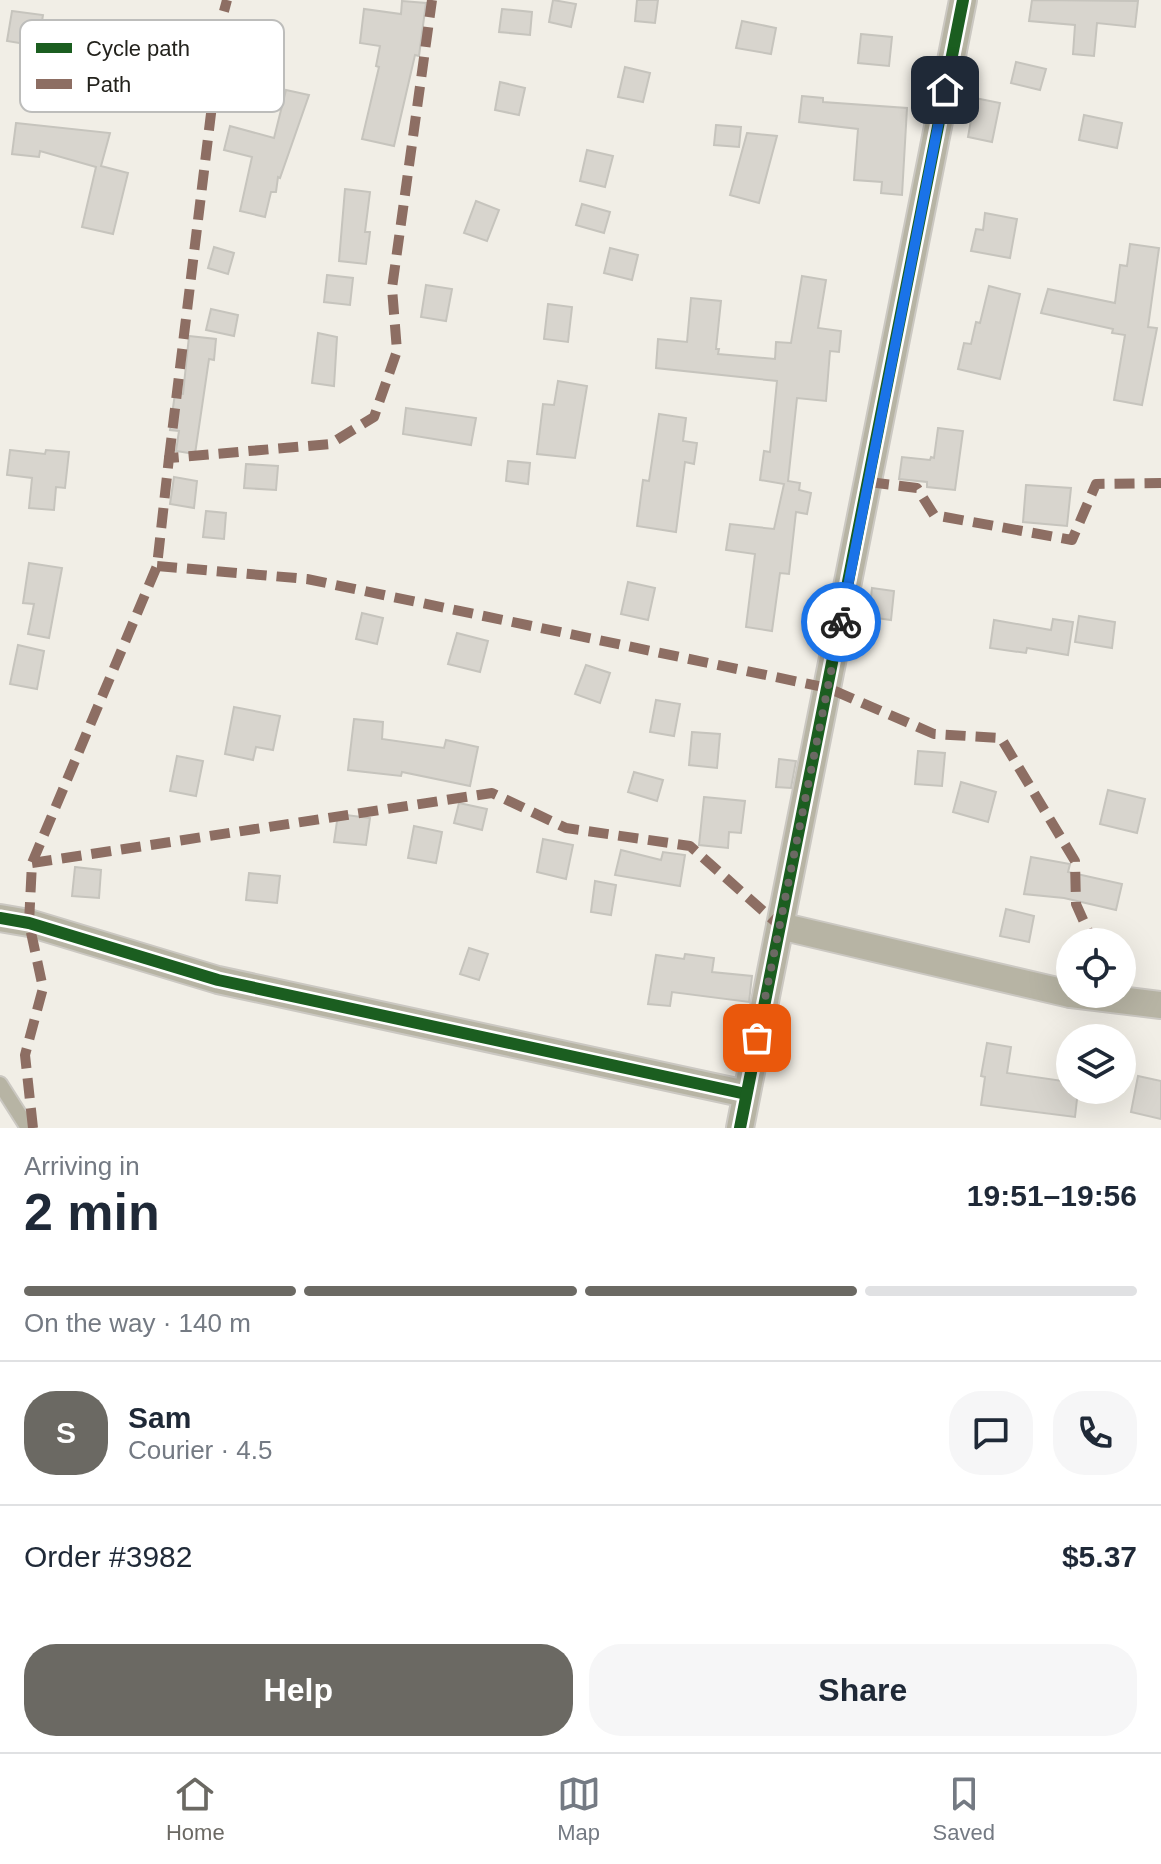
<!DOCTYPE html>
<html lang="en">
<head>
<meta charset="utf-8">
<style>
  body { margin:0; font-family:Arial,sans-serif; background:#f6f6f7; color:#1f2937; height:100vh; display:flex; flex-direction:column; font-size:30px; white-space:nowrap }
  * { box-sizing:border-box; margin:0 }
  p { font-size:26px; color:#747a83 }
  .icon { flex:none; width:44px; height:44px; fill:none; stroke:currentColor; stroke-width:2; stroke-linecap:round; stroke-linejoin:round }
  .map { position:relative; height:1128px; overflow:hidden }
  .panel { display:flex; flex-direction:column; background:#fff; flex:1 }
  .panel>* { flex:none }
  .fabs { position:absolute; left:1056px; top:928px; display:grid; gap:16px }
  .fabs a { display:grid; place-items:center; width:80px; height:80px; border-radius:50%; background:#fff; box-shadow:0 8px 32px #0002; font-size:40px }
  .pin { position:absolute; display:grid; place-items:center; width:68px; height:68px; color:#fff; margin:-34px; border-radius:16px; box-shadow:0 4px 12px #0006 }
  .courier { position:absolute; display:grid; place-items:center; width:80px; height:80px; margin:-40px; border:6px solid #1a73e8; border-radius:50%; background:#fff; color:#222; box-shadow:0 2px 10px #0007 }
  .head em { font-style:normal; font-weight:600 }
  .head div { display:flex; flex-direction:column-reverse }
  .head { display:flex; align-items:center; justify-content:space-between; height:136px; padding:0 24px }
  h1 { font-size:52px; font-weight:600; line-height:60px }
  .bar { display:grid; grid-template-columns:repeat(4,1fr); gap:12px 8px; align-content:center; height:96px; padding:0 24px }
  .bar i { height:10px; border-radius:6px; background:#e0e1e3 }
  .bar .selected { background:#6b6963 }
  .bar p { grid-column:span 4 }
  .line { display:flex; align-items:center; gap:20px; padding:0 24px; border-top:2px solid #e0e1e3 }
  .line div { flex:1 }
  .round { display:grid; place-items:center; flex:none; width:84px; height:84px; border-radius:32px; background:#f6f6f7 }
  .button { display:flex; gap:16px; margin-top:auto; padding:16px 24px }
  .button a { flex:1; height:92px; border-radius:32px; background:#6b6963; color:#fff; font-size:32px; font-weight:600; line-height:92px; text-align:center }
  .button a+a { background:#f6f6f7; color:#1f2937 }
  .menu { display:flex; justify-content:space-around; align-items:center; height:112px; border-top:2px solid #e0e1e3; background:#fff; font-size:22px; color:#747a83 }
  .menu a { display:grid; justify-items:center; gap:4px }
  .menu .selected { color:#6b6963 }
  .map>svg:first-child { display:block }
  .building { fill:#d8d5ce; stroke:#c6c4bd; stroke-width:2 }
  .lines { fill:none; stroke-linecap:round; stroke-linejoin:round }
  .service-casing { stroke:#cbc8c2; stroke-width:18 }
  .minor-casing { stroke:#cbc8c2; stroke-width:30 }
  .service { stroke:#b7b4a4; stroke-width:14 }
  .minor { stroke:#b7b4a4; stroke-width:26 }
  .quiet { stroke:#8d6e63; stroke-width:10; stroke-dasharray:20 10; stroke-linecap:butt }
  .cycleway-casing { stroke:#fff; stroke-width:17 }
  .cycleway { stroke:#1b5e20; stroke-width:12 }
  .done { stroke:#6b6963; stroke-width:8; stroke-dasharray:0 14.4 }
  .route { stroke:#1a73e8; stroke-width:10 }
  .key { fill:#fff; stroke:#bdbdbb; stroke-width:2 }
  .key-label { font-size:22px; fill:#23221c }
</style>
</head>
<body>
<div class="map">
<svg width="1161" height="1128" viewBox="0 0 1161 1128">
  <rect width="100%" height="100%" fill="#f1eee6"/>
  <g class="building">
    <polygon points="553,0 576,4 571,27 549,22"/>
    <polygon points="637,0 658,0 655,23 635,21"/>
    <polygon points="1032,0 1138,1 1135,27 1097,23 1094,56 1073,54 1075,25 1029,21"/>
    <polygon points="402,1 426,3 419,56 415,55 394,146 362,139 379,67 376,66 380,46 360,43 364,9 401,14"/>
    <polygon points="502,9 532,12 530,35 499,32"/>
    <polygon points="12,11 43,15 38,46 7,41"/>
    <polygon points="742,21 776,28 771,54 736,48"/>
    <polygon points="861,34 892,37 889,66 858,63"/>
    <polygon points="1016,62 1046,69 1040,90 1011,83"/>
    <polygon points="625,67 650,73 643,102 618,97"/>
    <polygon points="500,82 525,88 519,115 495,110"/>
    <polygon points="286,90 309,95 280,178 278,177 276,192 271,192 265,217 240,211 252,157 224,150 230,126 274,138"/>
    <polygon points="802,96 823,98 823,102 907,108 902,195 881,193 882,182 854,180 858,129 799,122"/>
    <polygon points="975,98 1000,103 992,142 968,137"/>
    <polygon points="1084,115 1122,123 1117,148 1079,140"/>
    <polygon points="16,123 110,133 101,166 128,173 113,234 82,227 96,167 40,151 39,157 12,154"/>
    <polygon points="716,125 741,127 739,147 714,145"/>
    <polygon points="747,133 777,136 759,203 730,195"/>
    <polygon points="587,150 613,156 605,187 580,181"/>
    <polygon points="345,189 370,192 365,232 370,232 366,264 339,261"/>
    <polygon points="476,201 499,210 487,241 464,233"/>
    <polygon points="582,204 610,212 604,233 576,225"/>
    <polygon points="985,213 1017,219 1010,258 971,251 976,229 983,230"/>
    <polygon points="1130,244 1159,248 1148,327 1157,328 1142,405 1114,400 1125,335 1112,333 1113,329 1041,313 1048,289 1115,303 1120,265 1127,266"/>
    <polygon points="214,247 234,253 228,274 208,268"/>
    <polygon points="610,248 638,255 632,280 604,273"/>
    <polygon points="327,275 353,278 350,305 324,302"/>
    <polygon points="802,276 826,280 818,328 841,331 839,352 830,351 826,401 797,398 788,481 800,483 799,490 811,493 807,514 796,512 789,574 780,573 772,631 746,627 755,554 726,550 730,524 774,529 784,484 760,480 764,451 770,452 777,381 656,368 658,339 687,342 691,298 721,301 716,349 719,349 718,354 775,359 776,342 791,343"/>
    <polygon points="426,285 452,289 446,321 421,317"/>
    <polygon points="989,286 1020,294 1000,379 958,369 964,343 971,344 976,322 980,323"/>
    <polygon points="548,304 572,307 568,342 544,339"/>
    <polygon points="211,309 238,315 234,336 206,330"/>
    <polygon points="318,333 337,337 334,386 312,383"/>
    <polygon points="189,336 216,339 214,360 209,359 195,454 176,451 179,431 170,430 175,393 183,394"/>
    <polygon points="558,381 587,386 575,458 537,454 543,404 554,405"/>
    <polygon points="406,408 476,418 471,445 403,434"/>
    <polygon points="659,414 686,418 683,441 697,443 694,464 685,462 676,532 637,526 643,480 649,481"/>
    <polygon points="938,428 963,431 955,490 927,487 927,482 899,479 902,457 930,460 931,457 934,458"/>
    <polygon points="10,450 45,454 46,450 69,452 65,488 56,487 54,510 29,508 32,478 7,475"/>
    <polygon points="508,461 530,463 528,484 506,481"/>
    <polygon points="246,464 278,466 276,490 244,488"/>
    <polygon points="174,477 197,481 194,508 170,504"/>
    <polygon points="1026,485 1071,488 1067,526 1023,522"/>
    <polygon points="206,511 226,513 224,539 203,537"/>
    <polygon points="29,563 62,568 49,638 28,634 34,604 23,603"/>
    <polygon points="628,582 655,588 648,620 621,614"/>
    <polygon points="872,588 894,591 891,620 869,617"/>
    <polygon points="362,613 383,618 377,644 356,639"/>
    <polygon points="1079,616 1115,622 1112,648 1075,642"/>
    <polygon points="1053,619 1073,622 1068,655 1027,648 1026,653 990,648 994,620 1051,630"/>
    <polygon points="457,633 488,641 480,672 448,664"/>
    <polygon points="18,645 44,651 37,689 10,684"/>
    <polygon points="586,665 610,673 600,703 575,694"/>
    <polygon points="656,700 680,704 674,736 650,732"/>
    <polygon points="234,707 280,716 273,750 256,747 253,760 225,754"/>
    <polygon points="354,719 383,722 382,739 444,748 446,740 478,747 470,786 402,772 401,776 348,770"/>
    <polygon points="692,732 720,734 717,768 689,765"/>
    <polygon points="918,751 945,753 942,786 915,784"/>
    <polygon points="177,756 203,761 196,796 170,791"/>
    <polygon points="779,759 796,761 791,788 776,787"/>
    <polygon points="634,772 663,780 657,801 628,792"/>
    <polygon points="961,782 996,792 988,822 953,812"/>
    <polygon points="1108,790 1145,799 1137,833 1100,824"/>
    <polygon points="704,797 745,801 741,833 729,832 728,848 699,845"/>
    <polygon points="459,803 487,809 482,830 454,823"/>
    <polygon points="338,814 370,818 366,845 334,842"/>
    <polygon points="414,826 442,832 436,863 408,858"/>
    <polygon points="543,839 573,845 566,879 537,872"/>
    <polygon points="621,850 661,860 663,852 685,855 680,886 615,875"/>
    <polygon points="1031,857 1070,864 1068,872 1122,884 1116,910 1064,898 1024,894"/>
    <polygon points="75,867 101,870 99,898 72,896"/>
    <polygon points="249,873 280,876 277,903 246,900"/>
    <polygon points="595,881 616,885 611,915 591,912"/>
    <polygon points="1006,909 1034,916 1029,942 1000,936"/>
    <polygon points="469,948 488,954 479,980 460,974"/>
    <polygon points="685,954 714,958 712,972 752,976 749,1002 672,992 670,1006 648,1004 656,955 684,959"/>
    <polygon points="987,1043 1011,1047 1007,1073 1070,1082 1070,1090 1078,1090 1075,1117 981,1105 985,1077 981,1076"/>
    <polygon points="1138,1076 1161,1081 1161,1119 1131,1112"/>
  </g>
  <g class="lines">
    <defs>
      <polyline id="service" points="0,1084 28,1128"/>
      <g id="minor">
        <polyline points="0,918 29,923 218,980 746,1094"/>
        <polyline points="780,926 1070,994"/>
        <polyline points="1071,994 1161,1005"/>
        <polyline points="740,1128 963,0"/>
      </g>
    </defs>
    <use href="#service" class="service-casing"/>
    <use href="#minor" class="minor-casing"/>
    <use href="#service" class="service"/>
    <use href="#minor" class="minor"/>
    <g class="quiet">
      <polyline points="169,458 223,15 227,0"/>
      <polyline points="869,482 917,488 934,515 1072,540 1096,484 1161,483"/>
      <polyline points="157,566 307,579 828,688 934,734 1001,738 1075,861 1076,904 1093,942"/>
      <polyline points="32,863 492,793 566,828 690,846 780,926"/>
      <polyline points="1089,998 1090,994"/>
      <polyline points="33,1128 25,1055 43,988 29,923 32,863 157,566 169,458 330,444 374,417 397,351 392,288 432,0"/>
    </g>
    <defs>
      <g id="cycleway">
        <polyline points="0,918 29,923 218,980 746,1094"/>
        <polyline points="740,1128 963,0"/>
      </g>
    </defs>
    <use href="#cycleway" class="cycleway-casing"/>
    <use href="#cycleway" class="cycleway"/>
  </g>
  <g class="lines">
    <polyline class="done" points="757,1038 841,622"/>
    <polyline class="route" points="841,622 945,90"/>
  </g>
  <rect x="20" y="20" width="264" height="92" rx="12" class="key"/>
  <rect x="36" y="43" width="36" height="10" fill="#1b5e20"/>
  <rect x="36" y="79" width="36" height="10" fill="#8d6e63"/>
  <g class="key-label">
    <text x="86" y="56">Cycle path</text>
    <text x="86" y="92">Path</text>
  </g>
</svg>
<div class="fabs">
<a><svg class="icon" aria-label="locate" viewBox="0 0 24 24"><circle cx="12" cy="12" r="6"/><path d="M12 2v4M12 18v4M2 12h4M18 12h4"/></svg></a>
<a><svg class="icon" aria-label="layers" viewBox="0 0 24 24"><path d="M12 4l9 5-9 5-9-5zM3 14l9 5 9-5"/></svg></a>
</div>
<div class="pin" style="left:757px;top:1038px;background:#ea580c"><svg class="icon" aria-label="bag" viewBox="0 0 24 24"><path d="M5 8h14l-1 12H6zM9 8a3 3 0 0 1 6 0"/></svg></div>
<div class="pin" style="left:945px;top:90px;background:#1f2937"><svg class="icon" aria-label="home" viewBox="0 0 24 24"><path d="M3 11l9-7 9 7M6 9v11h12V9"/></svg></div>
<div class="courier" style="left:841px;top:622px"><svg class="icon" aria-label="bike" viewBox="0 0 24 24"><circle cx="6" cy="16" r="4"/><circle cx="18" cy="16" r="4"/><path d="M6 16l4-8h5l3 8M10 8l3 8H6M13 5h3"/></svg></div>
</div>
<section class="panel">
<div class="head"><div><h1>2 min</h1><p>Arriving in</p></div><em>19:51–19:56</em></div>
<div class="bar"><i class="selected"></i><i class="selected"></i><i class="selected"></i><i></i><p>On the way · 140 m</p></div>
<div class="line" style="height:144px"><b class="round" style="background:#6b6963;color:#fff">S</b><div><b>Sam</b><p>Courier · 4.5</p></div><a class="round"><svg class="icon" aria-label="chat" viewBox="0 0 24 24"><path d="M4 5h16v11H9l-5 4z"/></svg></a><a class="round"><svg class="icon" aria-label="phone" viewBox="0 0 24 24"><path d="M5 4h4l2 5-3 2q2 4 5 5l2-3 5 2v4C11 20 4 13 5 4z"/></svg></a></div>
<div class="line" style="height:104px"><div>Order #3982</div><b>$5.37</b></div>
<div class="button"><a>Help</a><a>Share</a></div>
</section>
<nav class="menu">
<a class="selected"><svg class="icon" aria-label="home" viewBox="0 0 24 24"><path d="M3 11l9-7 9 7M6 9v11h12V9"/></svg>Home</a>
<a><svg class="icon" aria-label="map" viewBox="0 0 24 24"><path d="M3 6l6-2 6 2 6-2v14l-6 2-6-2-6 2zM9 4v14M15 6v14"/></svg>Map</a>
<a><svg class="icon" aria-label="saved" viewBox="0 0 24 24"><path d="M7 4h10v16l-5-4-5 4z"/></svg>Saved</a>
</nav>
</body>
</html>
